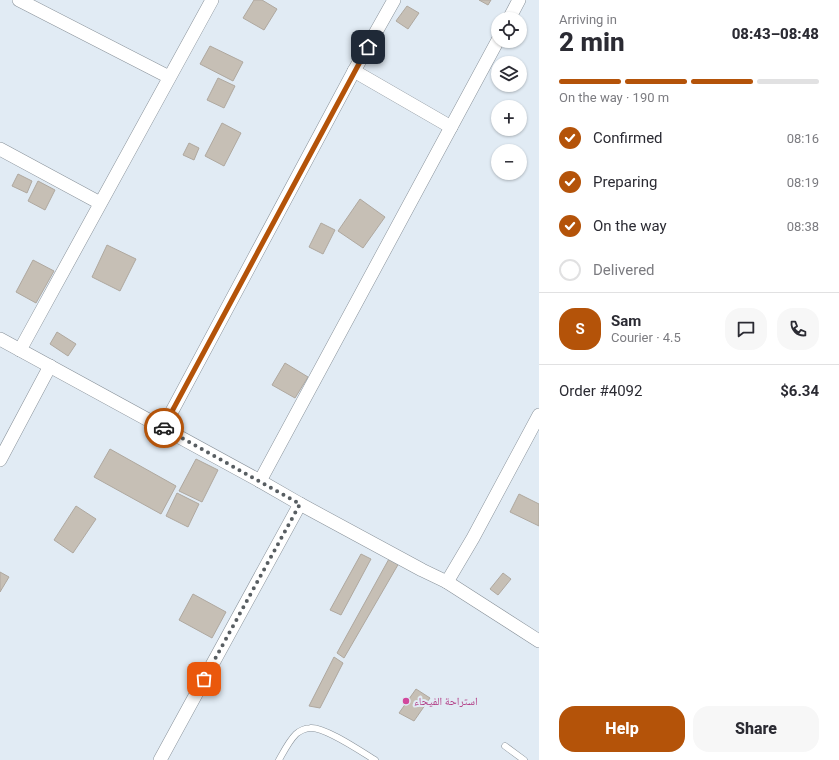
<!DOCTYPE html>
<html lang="en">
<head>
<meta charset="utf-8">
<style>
  body { margin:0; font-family:Roboto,"Noto Naskh Arabic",sans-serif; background:#f7f7f7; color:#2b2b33; height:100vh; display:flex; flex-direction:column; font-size:15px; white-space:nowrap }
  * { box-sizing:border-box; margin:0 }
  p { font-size:13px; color:#7c7c81 }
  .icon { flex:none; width:22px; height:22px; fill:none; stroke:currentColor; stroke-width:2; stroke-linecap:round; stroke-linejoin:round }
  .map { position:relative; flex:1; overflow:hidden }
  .panel { display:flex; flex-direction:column; background:#fff; width:300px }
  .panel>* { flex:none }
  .fabs { position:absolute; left:491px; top:12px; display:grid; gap:8px }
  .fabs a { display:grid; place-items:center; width:36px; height:36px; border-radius:50%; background:#fff; box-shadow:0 1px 3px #0004; font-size:20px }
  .pin { position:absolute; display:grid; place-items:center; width:34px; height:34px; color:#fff; margin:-17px; border-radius:8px; box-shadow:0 2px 6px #0006 }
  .courier { position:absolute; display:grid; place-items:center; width:40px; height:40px; margin:-20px; border:3px solid #b45309; border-radius:50%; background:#fff; color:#222; box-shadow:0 1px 5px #0007 }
  .summary em { font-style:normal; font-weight:800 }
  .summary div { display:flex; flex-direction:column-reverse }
  .summary { display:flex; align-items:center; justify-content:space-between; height:68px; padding:0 20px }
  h1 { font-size:26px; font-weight:800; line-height:30px }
  .bar { display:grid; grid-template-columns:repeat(4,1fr); gap:6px 4px; align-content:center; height:48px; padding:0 20px }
  .bar i { height:5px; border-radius:3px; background:#e1e1e2 }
  .bar .selected { background:#b45309 }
  .bar p { grid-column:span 4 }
  .line { display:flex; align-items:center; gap:10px; padding:0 20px; border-top:1px solid #e1e1e2 }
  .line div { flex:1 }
  .round { display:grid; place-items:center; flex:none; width:42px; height:42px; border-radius:16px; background:#f7f7f7 }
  ol { padding:0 20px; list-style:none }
  li { display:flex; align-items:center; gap:12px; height:44px }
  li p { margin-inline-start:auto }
  li .icon { padding:4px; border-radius:50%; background:#b45309; color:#fff; stroke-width:4 }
  li:last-child { color:#7c7c81 }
  li i { width:22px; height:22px; border:2px solid #e1e1e2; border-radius:50% }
  .action { display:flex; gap:8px; margin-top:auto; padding:8px 20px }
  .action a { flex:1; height:46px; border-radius:16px; background:#b45309; color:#fff; font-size:16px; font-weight:800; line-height:46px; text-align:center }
  .action a+a { background:#f7f7f7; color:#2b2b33 }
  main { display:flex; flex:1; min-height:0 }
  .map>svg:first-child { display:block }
  .building { fill:#c6bfb5; stroke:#afa89f }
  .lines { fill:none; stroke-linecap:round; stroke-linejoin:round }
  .lane-casing { stroke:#89929a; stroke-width:7 }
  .street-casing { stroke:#89929a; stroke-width:14 }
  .lane { stroke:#fff; stroke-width:6 }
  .street { stroke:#fff; stroke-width:13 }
  .done { stroke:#585e62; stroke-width:4; stroke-dasharray:0 7.2 }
  .route { stroke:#b45309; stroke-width:5 }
  .hotel-dot { fill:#d1479c; stroke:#e1ebf4; stroke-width:1.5 }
  .labels { text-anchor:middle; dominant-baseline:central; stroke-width:4; stroke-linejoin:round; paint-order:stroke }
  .hotel-label { font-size:11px; fill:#b23c85; stroke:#e1ebf4; text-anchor:start }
</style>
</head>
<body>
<main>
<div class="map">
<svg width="539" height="760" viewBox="0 0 539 760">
  <rect width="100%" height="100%" fill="#e1ebf4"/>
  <g class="building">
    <polygon points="254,0 262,0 277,9 264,30 243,18"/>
    <polygon points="479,0 491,0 488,5"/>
    <polygon points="407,6 419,13 408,29 396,21"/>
    <polygon points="210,46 243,62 233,81 200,64"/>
    <polygon points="218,78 235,86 224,108 207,100"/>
    <polygon points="222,123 241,133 224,166 205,156"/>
    <polygon points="189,143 199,148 194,160 183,155"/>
    <polygon points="18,174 32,181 27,193 12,186"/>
    <polygon points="38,181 55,190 45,210 28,201"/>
    <polygon points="360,199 385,217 363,248 338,231"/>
    <polygon points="321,223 335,230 323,254 309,247"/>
    <polygon points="107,245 136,259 120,291 92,277"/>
    <polygon points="33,260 54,271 36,303 16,292"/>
    <polygon points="57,332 76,344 68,356 50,344"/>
    <polygon points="285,363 308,377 295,398 272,385"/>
    <polygon points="110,449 176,486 161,514 94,477"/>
    <polygon points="196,459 218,470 202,502 179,491"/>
    <polygon points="177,493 199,504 188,527 166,516"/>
    <polygon points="519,494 539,504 539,526 510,512"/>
    <polygon points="76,506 96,519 73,553 54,540"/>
    <polygon points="361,554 371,559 341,615 330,610"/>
    <polygon points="390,557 399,563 344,658 337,653"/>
    <polygon points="0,572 9,577 0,592"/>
    <polygon points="503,573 511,579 498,595 490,589"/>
    <polygon points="193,594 226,612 212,638 179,620"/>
    <polygon points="334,657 343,663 320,708 309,706"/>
    <polygon points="416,689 430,698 414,721 399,713"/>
  </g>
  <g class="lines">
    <defs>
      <g id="lane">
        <polyline points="505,746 524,760"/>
        <path d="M279,760c5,-9 10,-19 17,-26 3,-3 10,-6 14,-6 14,-2 52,24 65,32"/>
      </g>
      <g id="street">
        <polyline points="19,0 169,77"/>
        <polyline points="509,19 519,0"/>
        <polyline points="354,71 451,127"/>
        <polyline points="0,149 100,203"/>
        <polyline points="0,339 260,481 300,504 422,570 447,582 473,538 539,415"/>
        <polyline points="20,350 212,0"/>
        <polyline points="163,428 354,71 394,0"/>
        <polyline points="0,460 50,366"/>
        <polyline points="260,481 498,40"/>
        <polyline points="447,582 539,641"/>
        <polyline points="160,760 300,504"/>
      </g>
    </defs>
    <use href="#lane" class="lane-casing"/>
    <use href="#street" class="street-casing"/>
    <use href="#lane" class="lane"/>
    <use href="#street" class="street"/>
  </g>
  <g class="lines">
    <polyline class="done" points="164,428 300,504 204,679"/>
    <polyline class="route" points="164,428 163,428 368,47"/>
  </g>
  <circle class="hotel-dot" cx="406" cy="701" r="4"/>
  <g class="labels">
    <g class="hotel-label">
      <text x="414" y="701">استراحة الفيحاء</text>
    </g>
  </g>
</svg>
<div class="fabs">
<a><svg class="icon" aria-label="locate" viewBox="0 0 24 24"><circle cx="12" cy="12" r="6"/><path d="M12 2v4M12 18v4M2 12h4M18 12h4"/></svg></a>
<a><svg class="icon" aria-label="layers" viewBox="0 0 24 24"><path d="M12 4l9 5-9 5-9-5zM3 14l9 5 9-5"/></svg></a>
<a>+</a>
<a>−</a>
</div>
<div class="pin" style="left:204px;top:679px;background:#ea580c"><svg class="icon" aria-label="bag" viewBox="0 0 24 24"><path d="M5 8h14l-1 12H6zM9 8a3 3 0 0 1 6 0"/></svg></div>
<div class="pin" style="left:368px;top:47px;background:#1f2937"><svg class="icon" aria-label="home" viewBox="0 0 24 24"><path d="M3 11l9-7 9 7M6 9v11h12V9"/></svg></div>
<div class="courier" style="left:164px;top:428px"><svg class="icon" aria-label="car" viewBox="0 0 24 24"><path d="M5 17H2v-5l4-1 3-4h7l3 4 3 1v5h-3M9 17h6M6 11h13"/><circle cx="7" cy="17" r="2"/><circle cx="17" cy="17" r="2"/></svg></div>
</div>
<section class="panel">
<div class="summary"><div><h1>2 min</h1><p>Arriving in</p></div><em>08:43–08:48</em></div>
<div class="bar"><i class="selected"></i><i class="selected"></i><i class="selected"></i><i></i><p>On the way · 190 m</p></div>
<ol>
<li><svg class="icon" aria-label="check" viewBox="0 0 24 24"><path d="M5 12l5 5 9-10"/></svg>Confirmed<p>08:16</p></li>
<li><svg class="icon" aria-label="check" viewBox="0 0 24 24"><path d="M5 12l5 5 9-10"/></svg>Preparing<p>08:19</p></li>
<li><svg class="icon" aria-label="check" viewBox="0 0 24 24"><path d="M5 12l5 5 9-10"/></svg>On the way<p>08:38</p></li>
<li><i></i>Delivered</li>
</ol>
<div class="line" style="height:72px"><b class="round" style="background:#b45309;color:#fff">S</b><div><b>Sam</b><p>Courier · 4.5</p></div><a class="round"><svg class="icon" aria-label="chat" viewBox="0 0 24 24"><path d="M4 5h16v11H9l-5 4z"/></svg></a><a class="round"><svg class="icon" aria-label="phone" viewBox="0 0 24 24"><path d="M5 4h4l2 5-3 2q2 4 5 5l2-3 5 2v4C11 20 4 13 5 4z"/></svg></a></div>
<div class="line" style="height:52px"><div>Order #4092</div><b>$6.34</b></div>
<div class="action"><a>Help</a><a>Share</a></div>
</section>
</main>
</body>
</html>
